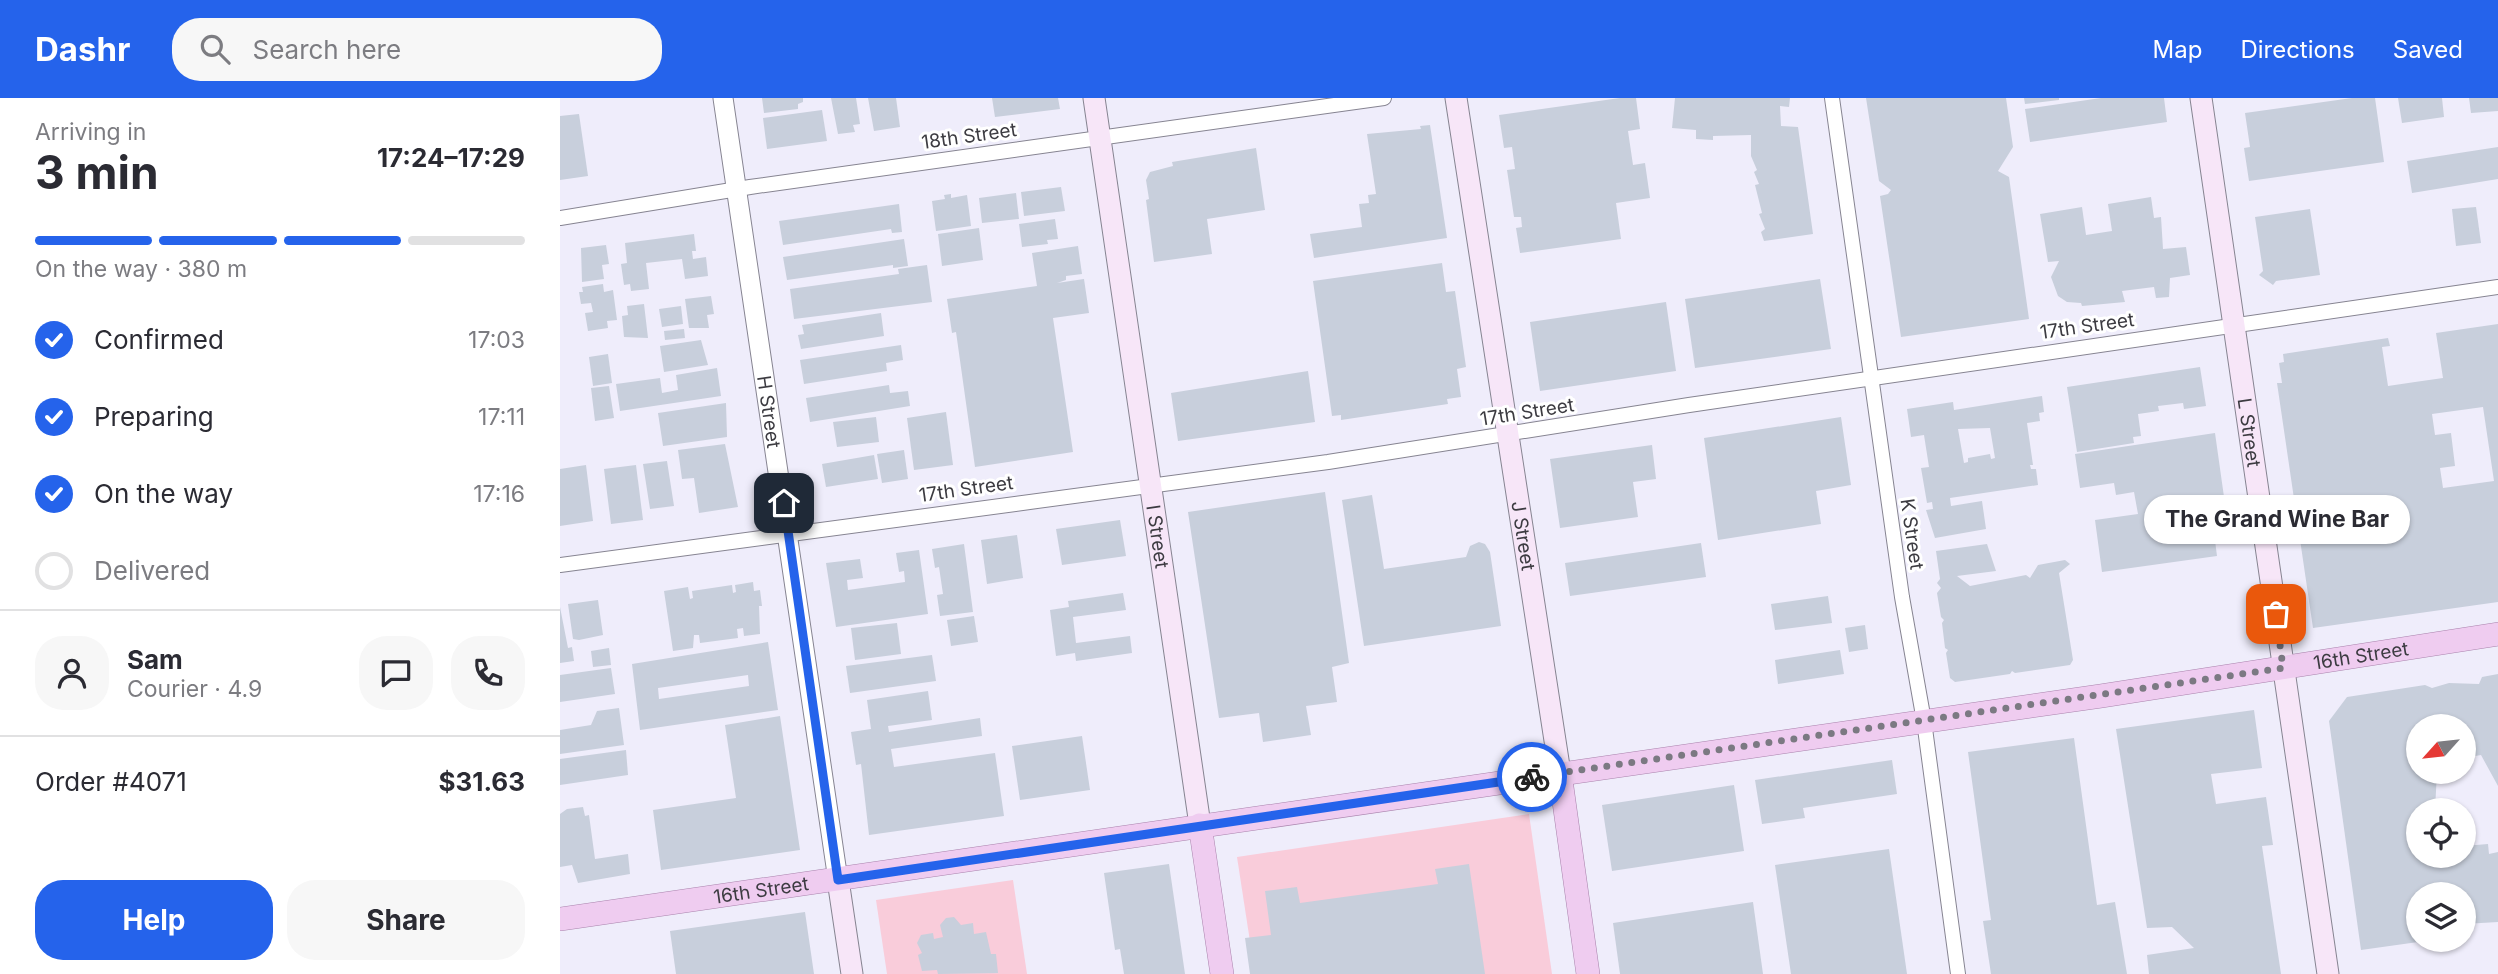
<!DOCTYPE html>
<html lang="en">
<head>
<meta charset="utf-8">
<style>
  body { margin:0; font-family:Inter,sans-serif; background:#f7f7f7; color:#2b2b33; height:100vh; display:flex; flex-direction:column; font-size:26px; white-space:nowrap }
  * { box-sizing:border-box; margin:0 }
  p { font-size:23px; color:#7c7c81 }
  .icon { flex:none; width:38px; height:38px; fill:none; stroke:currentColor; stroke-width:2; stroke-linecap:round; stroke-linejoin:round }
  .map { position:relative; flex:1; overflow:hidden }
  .panel { display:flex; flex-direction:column; background:#fff; width:560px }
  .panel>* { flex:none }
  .needle { width:46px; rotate:243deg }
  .buttons { position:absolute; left:1846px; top:616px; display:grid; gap:14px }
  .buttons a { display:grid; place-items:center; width:70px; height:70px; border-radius:50%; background:#fff; box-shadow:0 2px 5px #0004; font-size:35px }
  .pin { position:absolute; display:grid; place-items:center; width:60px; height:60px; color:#fff; margin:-30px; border-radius:14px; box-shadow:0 4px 10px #0006 }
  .courier { position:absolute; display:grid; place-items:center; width:70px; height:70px; margin:-35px; border:5px solid #2563eb; border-radius:50%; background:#fff; color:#222; box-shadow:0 2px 9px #0007 }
  .bubble { position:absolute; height:49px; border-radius:24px; background:#fff; box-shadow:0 2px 5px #0004; font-size:23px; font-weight:700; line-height:49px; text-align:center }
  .overview em { font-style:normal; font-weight:700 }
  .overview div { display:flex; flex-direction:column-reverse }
  .overview { display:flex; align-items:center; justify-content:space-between; height:119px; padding:0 35px }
  h1 { font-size:46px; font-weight:700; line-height:52px }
  .bar { display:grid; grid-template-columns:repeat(4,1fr); gap:10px 7px; align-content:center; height:84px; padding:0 35px }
  .bar i { height:9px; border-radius:5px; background:#e1e1e2 }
  .bar .selected { background:#2563eb }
  .bar p { grid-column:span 4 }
  .line { display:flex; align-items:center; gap:18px; padding:0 35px; border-top:2px solid #e1e1e2 }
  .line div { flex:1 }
  .round { display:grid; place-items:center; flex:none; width:74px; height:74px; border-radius:28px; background:#f7f7f7 }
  ol { padding:0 35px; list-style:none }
  li { display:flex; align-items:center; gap:21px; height:77px }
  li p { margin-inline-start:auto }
  li .icon { padding:7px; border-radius:50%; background:#2563eb; color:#fff; stroke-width:4 }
  li:last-child { color:#7c7c81 }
  li i { width:38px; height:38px; border:4px solid #e1e1e2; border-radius:50% }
  .button { display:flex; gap:14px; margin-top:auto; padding:14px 35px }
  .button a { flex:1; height:80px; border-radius:28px; background:#2563eb; color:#fff; font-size:28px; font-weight:700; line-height:80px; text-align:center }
  .button a+a { background:#f7f7f7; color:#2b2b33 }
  header { display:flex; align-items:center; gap:42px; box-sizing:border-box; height:98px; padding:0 35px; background:#2563eb; color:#fff }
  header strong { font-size:33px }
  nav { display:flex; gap:38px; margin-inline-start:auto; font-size:24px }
  .search { width:490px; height:63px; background:#f7f7f7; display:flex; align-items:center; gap:18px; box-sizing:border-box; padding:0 24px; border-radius:28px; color:#7c7c81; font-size:26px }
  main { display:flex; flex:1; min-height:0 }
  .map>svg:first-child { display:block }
  .green { fill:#f9ccda }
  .building { fill:#c8cfdc; fill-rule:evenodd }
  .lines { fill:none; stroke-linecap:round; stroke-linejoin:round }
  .minor-casing { stroke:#868491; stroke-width:16 }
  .tertiary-casing { stroke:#868491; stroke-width:21 }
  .secondary-casing { stroke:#868491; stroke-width:23 }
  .primary-casing { stroke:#a983ac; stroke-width:24 }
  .minor { stroke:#fff; stroke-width:14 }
  .tertiary { stroke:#fff; stroke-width:19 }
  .secondary { stroke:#f7e6f8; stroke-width:21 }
  .primary { stroke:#efccf0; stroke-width:23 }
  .done { stroke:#7b7982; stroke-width:7; stroke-dasharray:0 12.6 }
  .route { stroke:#2563eb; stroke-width:9 }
  .labels { text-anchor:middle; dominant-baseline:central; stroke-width:6; stroke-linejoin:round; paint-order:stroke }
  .street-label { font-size:19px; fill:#3c3b41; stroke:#fff }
</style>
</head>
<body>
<header>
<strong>Dashr</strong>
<div class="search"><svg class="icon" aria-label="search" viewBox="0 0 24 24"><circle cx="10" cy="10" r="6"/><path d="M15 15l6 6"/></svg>Search here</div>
<nav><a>Map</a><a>Directions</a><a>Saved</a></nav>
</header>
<main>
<section class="panel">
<div class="overview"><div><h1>3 min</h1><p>Arriving in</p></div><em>17:24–17:29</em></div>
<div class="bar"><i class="selected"></i><i class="selected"></i><i class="selected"></i><i></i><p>On the way · 380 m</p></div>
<ol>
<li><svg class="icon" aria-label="check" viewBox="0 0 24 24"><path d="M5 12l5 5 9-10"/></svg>Confirmed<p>17:03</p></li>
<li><svg class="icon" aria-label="check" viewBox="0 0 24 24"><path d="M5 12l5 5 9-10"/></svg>Preparing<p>17:11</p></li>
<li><svg class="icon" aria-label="check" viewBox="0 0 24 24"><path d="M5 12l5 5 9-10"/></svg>On the way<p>17:16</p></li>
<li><i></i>Delivered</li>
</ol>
<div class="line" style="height:126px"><a class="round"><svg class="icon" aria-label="person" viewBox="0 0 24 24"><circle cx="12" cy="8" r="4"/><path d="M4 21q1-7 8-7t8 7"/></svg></a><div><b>Sam</b><p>Courier · 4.9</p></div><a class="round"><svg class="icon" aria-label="chat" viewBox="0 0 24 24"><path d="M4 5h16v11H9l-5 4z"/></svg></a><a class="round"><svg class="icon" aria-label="phone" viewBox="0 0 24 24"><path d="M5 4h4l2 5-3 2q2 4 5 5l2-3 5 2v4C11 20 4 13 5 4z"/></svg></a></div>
<div class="line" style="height:91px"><div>Order #4071</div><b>$31.63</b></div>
<div class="button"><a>Help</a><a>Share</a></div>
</section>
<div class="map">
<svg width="1938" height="876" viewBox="0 0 1938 876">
  <rect width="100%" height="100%" fill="#efedfb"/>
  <g class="green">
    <polygon points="969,716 992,876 695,876 677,759"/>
    <polygon points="453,782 467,876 327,876 316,802"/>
  </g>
  <g class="building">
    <polygon points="202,0 243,0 243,4 238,6 238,11 204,15"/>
    <polygon points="271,0 296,0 300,26 293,27 295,34 278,36"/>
    <polygon points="308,0 336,0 340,29 314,33"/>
    <polygon points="432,0 498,0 500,11 435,19"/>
    <polygon points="1060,0 1076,0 1080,31 1068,33 1073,67 1085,65 1090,100 1056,105 1061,141 960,155 956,130 962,129 961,119 954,119 947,72 955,71 952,49 944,50 939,17"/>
    <polygon points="1115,0 1230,0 1229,9 1220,8 1221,28 1238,29 1253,136 1204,143 1201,134 1205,131 1199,116 1202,115 1195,87 1199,86 1194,74 1197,72 1191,58 1191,37 1153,38 1153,42 1136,41 1136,32 1112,30"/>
    <polygon points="1306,0 1446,0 1453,49 1438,73 1449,79 1469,221 1341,239 1320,98 1328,96 1331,92 1319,83"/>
    <polygon points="1464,0 1499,0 1499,2 1465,6"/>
    <polygon points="1541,0 1604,0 1607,24 1470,44 1465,11"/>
    <polygon points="1792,0 1815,0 1824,64 1689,83 1684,50 1690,49 1685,15"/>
    <polygon points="1838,0 1882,0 1884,19 1842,25"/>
    <polygon points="1909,0 1938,0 1938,13 1911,15"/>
    <polygon points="262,12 267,43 207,51 203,20"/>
    <polygon points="19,16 28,78 0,82 0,18"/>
    <polygon points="870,27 887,140 754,160 750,136 802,129 799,106 809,105 808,97 816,96 807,36 861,31 860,28"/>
    <polygon points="1938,49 1938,81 1852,95 1847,63"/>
    <polygon points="696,50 705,112 647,121 652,156 594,164 586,102 589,101 586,82 590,74 613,68 612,64"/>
    <polygon points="501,89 505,113 464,118 461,94"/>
    <polygon points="456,95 459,121 422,125 419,100"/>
    <polygon points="391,96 391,100 407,97 411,128 376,133 372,103 385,101 384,97"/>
    <polygon points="1591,99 1594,120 1601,119 1603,151 1626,149 1630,177 1610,180 1609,199 1596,200 1594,189 1562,193 1565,204 1522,208 1521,205 1507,204 1498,198 1491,179 1499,163 1488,164 1480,116 1522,109 1526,137 1552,133 1548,106"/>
    <polygon points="339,106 342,134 332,135 331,131 223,147 219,123"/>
    <polygon points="1916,109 1921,145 1896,148 1892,111"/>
    <polygon points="1750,111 1760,177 1716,183 1713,187 1699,177 1703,173 1695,119"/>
    <polygon points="495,121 498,141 487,142 488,146 462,149 459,126"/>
    <polygon points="419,130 423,162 382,168 378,136"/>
    <polygon points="134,136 136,153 132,153 133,161 146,159 148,178 125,181 122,161 86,165 89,191 71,193 70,186 64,187 61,166 67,165 65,145"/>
    <polygon points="344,141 348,168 333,170 333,167 227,182 223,159"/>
    <polygon points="46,147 49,166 42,167 44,181 22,184 21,150"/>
    <polygon points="518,148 522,176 506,178 506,182 497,185 524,181 529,215 493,220 513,354 415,369 396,234 392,235 387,201 477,188 472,155"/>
    <polygon points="882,165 886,194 895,193 906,269 897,271 901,299 887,301 888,306 781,322 781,317 772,318 753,183"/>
    <polygon points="367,167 372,204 234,221 230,191 339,176 338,171"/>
    <polygon points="1260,181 1271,251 1135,270 1125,201"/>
    <polygon points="43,186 44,194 53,192 57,222 47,223 48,230 28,233 25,215 33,214 31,205 21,206 19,194 23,194 22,189"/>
    <polygon points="151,198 154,216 147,217 149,230 129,230 125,201"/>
    <polygon points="1106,204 1116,273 980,293 970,224"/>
    <polygon points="84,206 88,240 64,239 62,218 68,217 67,208"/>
    <polygon points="121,208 123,226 102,229 99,211"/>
    <polygon points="321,215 324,238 241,251 238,237 244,236 242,227"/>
    <path d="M1938,226v278l-185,26 -36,-245h5l-3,-20 5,-1 -1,-8 105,-16 2,8 -8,1 6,39 27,-4 28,-4 -7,-45zM1923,309l11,74 -51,7 -3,-20 15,-2 -4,-33 -16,2 -3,-21z"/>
    <polygon points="124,231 125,240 105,242 104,233"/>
    <polygon points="141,242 148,267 104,274 100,248"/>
    <polygon points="341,247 343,262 326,265 327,273 244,286 240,262"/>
    <polygon points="48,256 52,285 33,288 29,259"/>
    <polygon points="1640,269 1646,308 1624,311 1623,305 1598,308 1599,313 1578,316 1581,338 1573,339 1574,345 1517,354 1507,289"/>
    <polygon points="157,270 161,298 60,313 56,286 100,280 102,295 118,292 116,277"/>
    <polygon points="748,273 755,324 618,343 611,295"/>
    <polygon points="329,287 330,295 348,293 350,308 250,324 246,300"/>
    <polygon points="49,288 54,320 35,323 31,290"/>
    <path d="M1482,298l2,16 -5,1 1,8 -13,2 6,42h-3l1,4h5l2,16 -88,13 1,8 31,-5 4,28 -51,9 -9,-28 7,-1 -1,-7 -5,1 -6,-35 8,-1 -5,-32 -13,2 -4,-28 46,-7 1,8zM1430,330l5,30 -4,1 -1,-5 -22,4v4l-4,1 -6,-34z"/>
    <polygon points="166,305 167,339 103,348 98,315"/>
    <polygon points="386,314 393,367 354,372 347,320"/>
    <polygon points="316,319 319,344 277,349 273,324"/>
    <polygon points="1281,319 1291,387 1256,393 1261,426 1158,442 1144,340"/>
    <polygon points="1655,335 1666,413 1652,419 1657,458 1542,474 1535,422 1578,416 1574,394 1556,397 1554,385 1520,390 1515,356"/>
    <polygon points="165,346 178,409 139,415 134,380 122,381 118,352"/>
    <polygon points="1092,347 1096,381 1073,384 1078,419 1000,430 990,361"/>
    <polygon points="344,352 348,381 322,385 317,356"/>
    <polygon points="314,357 318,381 266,389 262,366"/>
    <polygon points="107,363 114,408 90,411 83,366"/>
    <polygon points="26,367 33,423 0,428 0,371"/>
    <polygon points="76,367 83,422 51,426 44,371"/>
    <polygon points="765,394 789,565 772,569 777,604 746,608 751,637 703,644 699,615 659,620 628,414"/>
    <polygon points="812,397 824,471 906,459 910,448 919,444 925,446 930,454 941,528 804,548 782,402"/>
    <polygon points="560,422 566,458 502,467 496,431"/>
    <polygon points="457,437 463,480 427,486 421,442"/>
    <polygon points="1141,445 1146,479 1010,498 1005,465"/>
    <polygon points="404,446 413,514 380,518 377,497 383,496 379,469 375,470 372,451"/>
    <polygon points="1427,446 1436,473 1397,478 1410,488 1466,477 1470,480 1478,467 1505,462 1510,466 1499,475 1513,562 1510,567 1455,575 1452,573 1450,576 1395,584 1390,580 1386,555 1388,552 1385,550 1382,525 1384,522 1381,519 1377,495 1381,490 1377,485 1380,481 1376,453"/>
    <polygon points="359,452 368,516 276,529 266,465 300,461 303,480 287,482 288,492 345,484 344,473 339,474 336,455"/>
    <polygon points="193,484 194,493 200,492 202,508 199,508 200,536 184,538 183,530 177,531 178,540 140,545 139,537 134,537 133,550 113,553 104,493 128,489 130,501 133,500 132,493 172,487 173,495 176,494 175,487"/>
    <polygon points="563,495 566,512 513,519 516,545 570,538 572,555 516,563 515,555 496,558 490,512 509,509 508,503"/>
    <polygon points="1268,498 1272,525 1215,532 1211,506"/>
    <polygon points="38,502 43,537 19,542 13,541 8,506"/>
    <polygon points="0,509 8,550 12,549 14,563 0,565"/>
    <polygon points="414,518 418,544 391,548 387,522"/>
    <polygon points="337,525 341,556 295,562 291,530"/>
    <polygon points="1305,527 1308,551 1289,554 1285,530"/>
    <path d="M208,544l10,68 -138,20 -8,-66zM188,577l1,11 -90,13 -1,-11z"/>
    <polygon points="49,550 51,567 33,569 31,553"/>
    <polygon points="1280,552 1284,576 1218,586 1215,562"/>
    <polygon points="372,557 376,583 290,595 286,568"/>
    <polygon points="51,570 55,596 0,604 0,577"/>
    <polygon points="1938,576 1938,688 1921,657 1904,660 1904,628 1858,628 1858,674 1877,674 1875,712 1858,712 1858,758 1901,760 1904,758 1904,748 1928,746 1929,756 1938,754 1938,824 1904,826 1904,796 1858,796 1858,844 1801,852 1769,623 1787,599 1865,587 1872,590 1889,585 1919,586 1922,579"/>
    <polygon points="368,593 372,622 328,628 329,634 420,620 422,638 331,651 334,669 435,655 444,718 309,737 301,666 296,667 291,634 311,631 307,602"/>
    <polygon points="59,610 64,647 0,656 0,632 31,627 37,613"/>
    <polygon points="1694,612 1702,670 1651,676 1656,706 1706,699 1713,747 1702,748 1721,876 1589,876 1587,857 1634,850 1612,829 1587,830 1556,631"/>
    <polygon points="220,618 240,752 101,772 93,712 176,700 165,627"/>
    <polygon points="522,638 530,692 460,702 452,648"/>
    <polygon points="1514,640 1537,807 1555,804 1567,876 1431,876 1423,823 1431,822 1408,654"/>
    <polygon points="66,652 68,677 0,687 0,661"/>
    <polygon points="1332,662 1337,696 1243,710 1245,720 1202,726 1195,682"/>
    <polygon points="1174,687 1184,753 1052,773 1042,707"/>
    <polygon points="23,709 25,718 29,717 35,761 68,756 70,776 18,785 12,767 0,769 0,716 7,711"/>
    <polygon points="1329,751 1347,876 1231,876 1215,767"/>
    <polygon points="609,766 625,876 564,876 560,851 555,852 544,775"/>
    <polygon points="909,766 925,876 690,876 685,840 711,837 705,793 737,789 740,805 878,786 875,771"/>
    <polygon points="1193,804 1203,876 1060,876 1053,825"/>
    <polygon points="245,814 254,876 116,876 110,833"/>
    <polygon points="394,819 401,827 413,825 414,836 426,834 431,856 436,856 438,875 378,876 377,872 362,873 358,857 362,855 357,845 361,837 373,835 374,841 383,839 380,827 386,820"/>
  </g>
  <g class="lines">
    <defs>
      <g id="minor">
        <polyline points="1272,0 1342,499 1364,623 1398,876"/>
        <polyline points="0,120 190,89 824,0"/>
        <polyline points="0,467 768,364 1129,307 1938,189"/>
      </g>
      <g id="tertiary">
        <path id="s1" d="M163,0l115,782"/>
      </g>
      <g id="secondary">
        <path id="s2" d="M534,0l106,727"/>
        <path id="s3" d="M896,0l104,675"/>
        <path id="s4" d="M1641,0l127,876"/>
        <polyline points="278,782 292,876"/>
      </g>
      <g id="primary">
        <polyline points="1000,675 1028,876"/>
        <polyline points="640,727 662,876"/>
        <path id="s5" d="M0,821l1541,-223 397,-62"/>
      </g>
    </defs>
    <use href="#minor" class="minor-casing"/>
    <use href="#tertiary" class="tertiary-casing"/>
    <use href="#secondary" class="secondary-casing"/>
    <use href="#primary" class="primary-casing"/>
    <use href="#minor" class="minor"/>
    <use href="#tertiary" class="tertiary"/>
    <use href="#secondary" class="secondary"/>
    <use href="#primary" class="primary"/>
  </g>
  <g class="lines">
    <polyline class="done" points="972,679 1723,570 1716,516"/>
    <polyline class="route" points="224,405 278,782 972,679"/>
  </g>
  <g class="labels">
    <g class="street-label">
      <text transform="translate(409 38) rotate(-8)">18th Street</text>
      <text transform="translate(1527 228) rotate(-8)">17th Street</text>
      <text stroke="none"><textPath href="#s1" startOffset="317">H Street</textPath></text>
      <text transform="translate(967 314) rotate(-9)">17th Street</text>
      <text stroke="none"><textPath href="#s4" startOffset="338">L Street</textPath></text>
      <text transform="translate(406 391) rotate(-8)">17th Street</text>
      <text transform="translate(1352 436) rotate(82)">K Street</text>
      <text stroke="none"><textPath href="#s2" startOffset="443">I Street</textPath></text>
      <text stroke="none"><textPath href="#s3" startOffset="443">J Street</textPath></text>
      <text stroke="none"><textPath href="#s5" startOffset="1820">16th Street</textPath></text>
      <text stroke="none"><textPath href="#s5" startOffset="203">16th Street</textPath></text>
    </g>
  </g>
</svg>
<div class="buttons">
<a><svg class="needle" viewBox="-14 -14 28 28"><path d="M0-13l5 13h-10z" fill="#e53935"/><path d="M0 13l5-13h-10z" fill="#7c7c81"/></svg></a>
<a><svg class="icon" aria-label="locate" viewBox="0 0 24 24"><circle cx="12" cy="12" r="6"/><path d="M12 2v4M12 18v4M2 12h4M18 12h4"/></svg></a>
<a><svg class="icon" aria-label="layers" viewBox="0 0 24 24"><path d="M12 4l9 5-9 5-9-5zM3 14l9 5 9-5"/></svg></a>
</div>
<div class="pin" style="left:1716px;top:516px;background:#ea580c"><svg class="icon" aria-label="bag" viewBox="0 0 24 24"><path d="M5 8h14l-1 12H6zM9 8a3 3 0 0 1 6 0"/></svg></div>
<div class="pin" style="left:224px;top:405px;background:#1f2937"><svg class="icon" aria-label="home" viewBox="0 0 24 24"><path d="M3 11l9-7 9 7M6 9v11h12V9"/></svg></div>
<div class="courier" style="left:972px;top:679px"><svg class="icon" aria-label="bike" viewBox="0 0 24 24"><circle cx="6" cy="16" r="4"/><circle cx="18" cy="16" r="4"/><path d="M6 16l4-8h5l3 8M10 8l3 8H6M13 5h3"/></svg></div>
<div class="bubble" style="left:1584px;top:397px;width:266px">The Grand Wine Bar</div>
</div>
</main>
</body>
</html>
